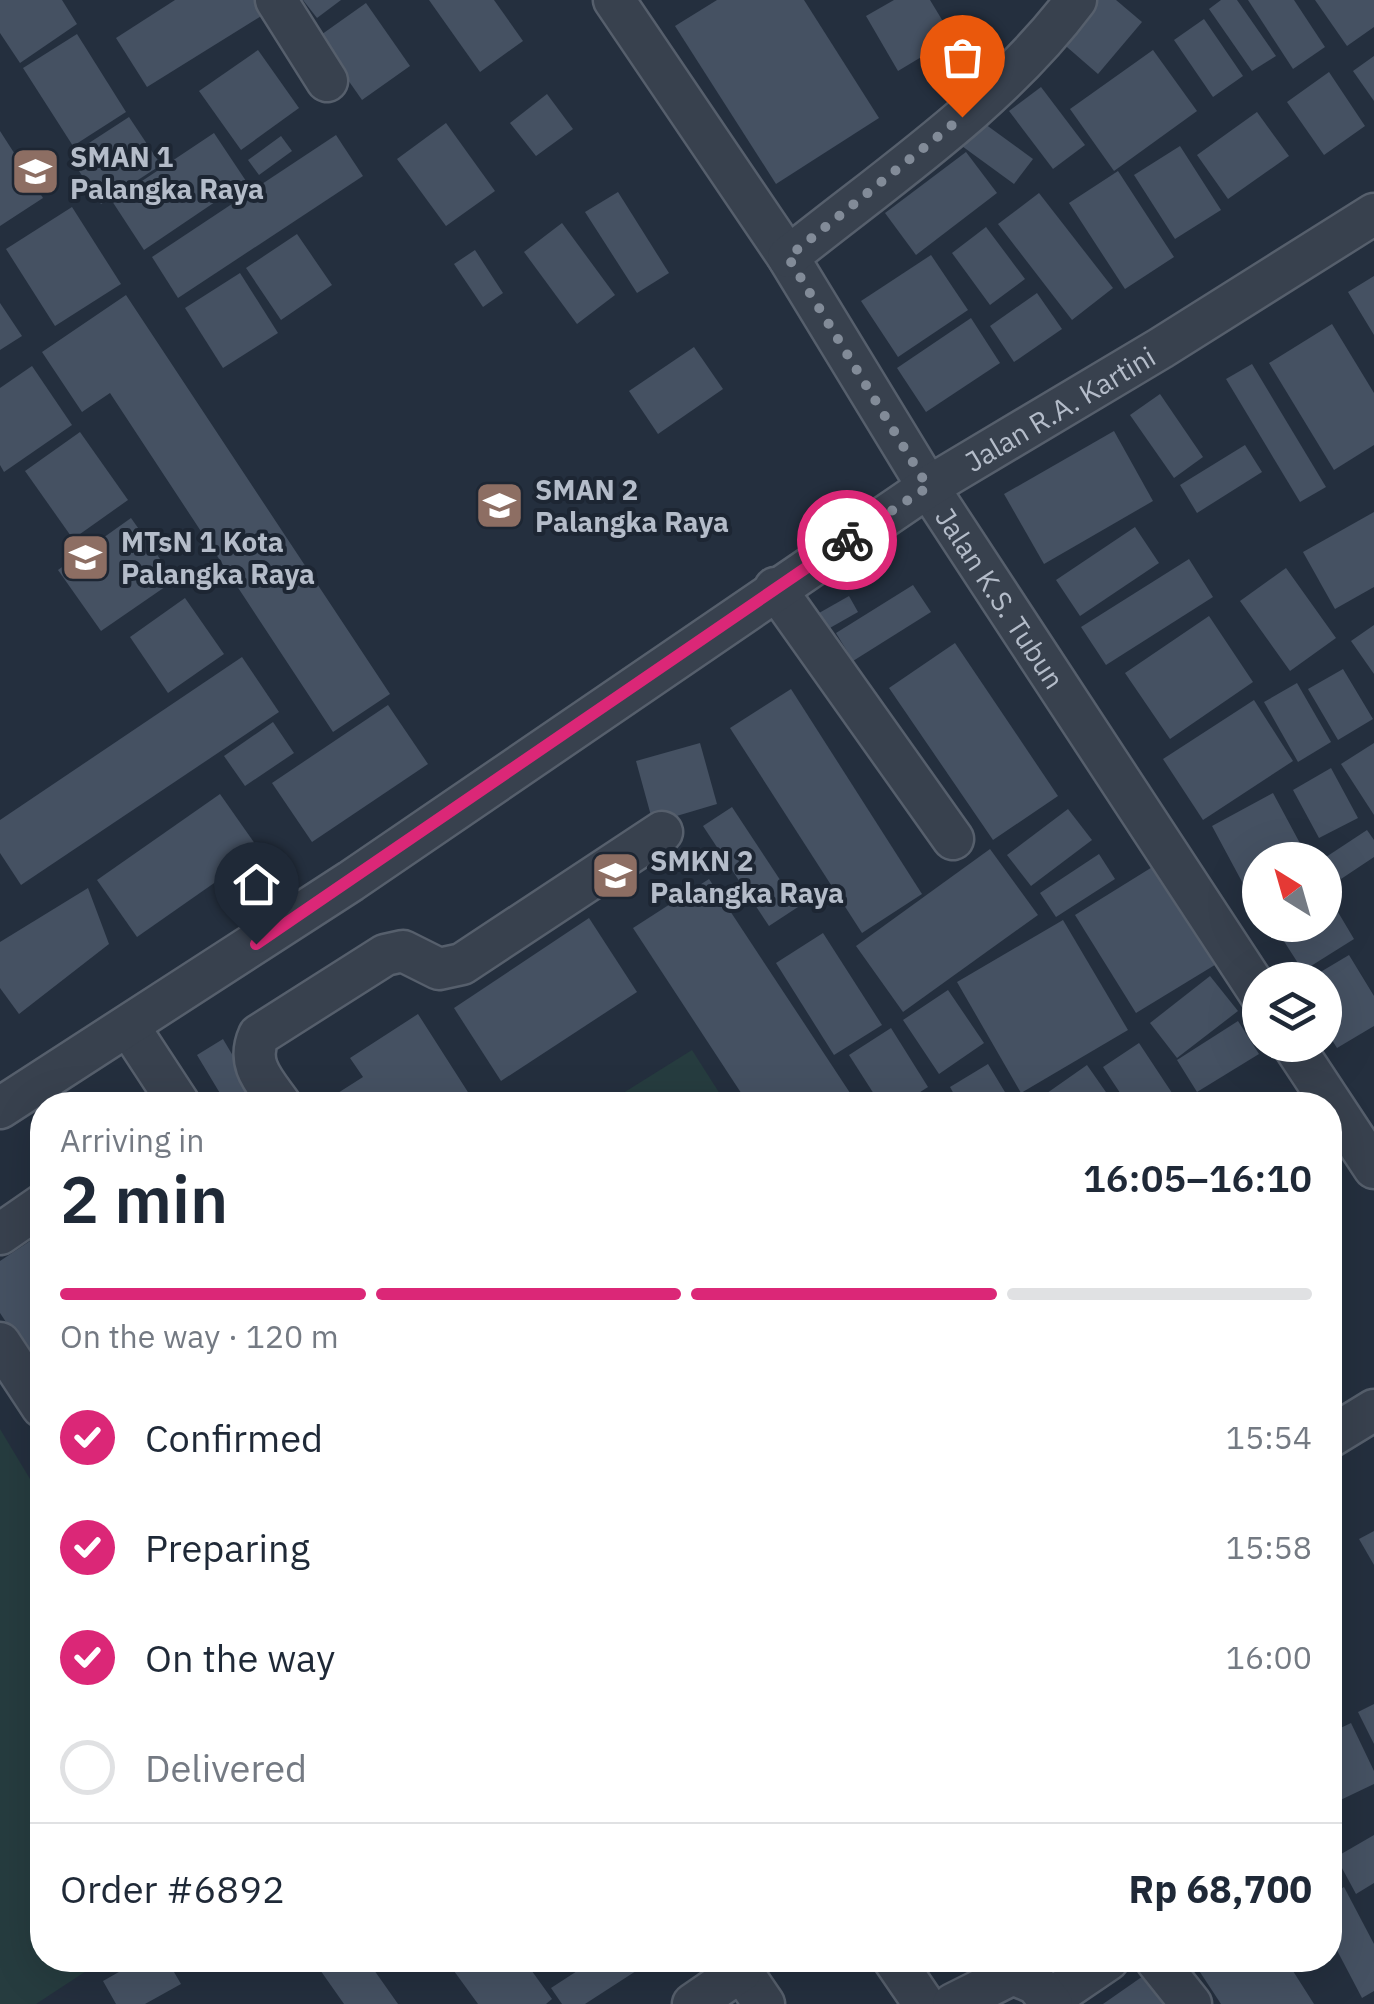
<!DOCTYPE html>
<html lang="en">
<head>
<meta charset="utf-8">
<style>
  body { margin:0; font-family:"IBM Plex Sans",sans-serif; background:#f6f6f7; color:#1f2937; height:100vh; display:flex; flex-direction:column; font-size:38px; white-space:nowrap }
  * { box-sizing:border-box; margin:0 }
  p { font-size:32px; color:#747a83 }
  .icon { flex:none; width:55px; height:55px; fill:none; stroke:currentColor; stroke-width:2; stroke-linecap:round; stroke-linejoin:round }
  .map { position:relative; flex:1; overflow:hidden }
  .panel { position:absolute; left:30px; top:1092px; width:1312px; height:880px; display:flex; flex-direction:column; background:#fff; border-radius:40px; box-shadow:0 10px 40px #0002 }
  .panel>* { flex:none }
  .needle { width:65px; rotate:323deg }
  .tools { position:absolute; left:1242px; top:842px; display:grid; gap:20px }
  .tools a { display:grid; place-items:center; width:100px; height:100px; border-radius:50%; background:#fff; box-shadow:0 10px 40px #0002; font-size:50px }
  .pin { position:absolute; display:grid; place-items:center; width:85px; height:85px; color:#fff; margin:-102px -42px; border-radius:50% 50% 50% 0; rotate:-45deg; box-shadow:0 0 10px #0007 }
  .pin .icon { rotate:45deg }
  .courier { position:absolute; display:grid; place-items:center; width:100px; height:100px; margin:-50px; border:8px solid #db2777; border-radius:50%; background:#fff; color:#222; box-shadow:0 2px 12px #0007 }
  .headline em { font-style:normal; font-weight:600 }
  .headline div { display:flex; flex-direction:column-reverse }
  .headline { display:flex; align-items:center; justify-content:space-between; height:170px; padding:0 30px }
  h1 { font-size:65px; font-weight:600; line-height:75px }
  .bar { display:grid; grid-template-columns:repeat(4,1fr); gap:15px 10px; align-content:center; height:120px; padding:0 30px }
  .bar i { height:12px; border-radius:8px; background:#e0e1e3 }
  .bar .selected { background:#db2777 }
  .bar p { grid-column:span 4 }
  .line { display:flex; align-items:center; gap:25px; padding:0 30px; border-top:2px solid #e0e1e3 }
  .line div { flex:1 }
  ol { padding:0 30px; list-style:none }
  li { display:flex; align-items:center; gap:30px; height:110px }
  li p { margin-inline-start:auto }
  li .icon { padding:10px; border-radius:50%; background:#db2777; color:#fff; stroke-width:4 }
  li:last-child { color:#747a83 }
  li i { width:55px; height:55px; border:5px solid #e0e1e3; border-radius:50% }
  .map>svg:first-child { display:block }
  .grass { fill:#263c3f }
  .building { fill:#455162 }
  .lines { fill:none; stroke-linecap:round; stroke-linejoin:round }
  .minor-casing { stroke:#565f6c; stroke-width:45 }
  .minor { stroke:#38414e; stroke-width:40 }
  .done { stroke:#828b98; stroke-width:10; stroke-dasharray:0 18 }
  .route { stroke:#db2777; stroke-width:12 }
  .labels { text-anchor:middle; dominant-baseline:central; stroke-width:8; stroke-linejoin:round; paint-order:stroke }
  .poi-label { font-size:28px; font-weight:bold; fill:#b4bcc9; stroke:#1d2633; text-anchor:start }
  .street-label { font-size:28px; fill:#b4bcc9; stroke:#1d2633 }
</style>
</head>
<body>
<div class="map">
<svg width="1374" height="2004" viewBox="0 0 1374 2004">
  <rect width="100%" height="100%" fill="#242f3e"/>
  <g class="grass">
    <polygon points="692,1050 727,1105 604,1105"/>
    <polygon points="0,1429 42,1499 42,1960 103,1960 36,2004 0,2004"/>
  </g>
  <g class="building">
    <polygon points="0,0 62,0 77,24 20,63 0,33"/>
    <polygon points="175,0 265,0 271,10 147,87 116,38"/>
    <polygon points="303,0 341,0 317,18"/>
    <polygon points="429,0 494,0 523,41 480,72"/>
    <polygon points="717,0 804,0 879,118 776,184 675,26"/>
    <polygon points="894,0 930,0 953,38 898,71 866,16"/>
    <polygon points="1094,0 1116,0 1142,22 1098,74 1060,41"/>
    <polygon points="1221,0 1237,0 1276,56 1252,71 1209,9"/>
    <polygon points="1248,0 1294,0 1325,47 1293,69"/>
    <polygon points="1315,0 1374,0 1374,27 1347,46"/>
    <polygon points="366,3 410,66 362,100 318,37"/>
    <polygon points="1204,19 1243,76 1213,97 1174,40"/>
    <polygon points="77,34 126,112 73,146 23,68"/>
    <polygon points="258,50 299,108 241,150 199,91"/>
    <polygon points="1153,50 1197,111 1114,171 1070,109"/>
    <polygon points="1374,56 1374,101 1353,71"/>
    <polygon points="1329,72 1365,126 1324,155 1287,102"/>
    <polygon points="1041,87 1085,145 1053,169 1009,111"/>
    <polygon points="547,94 573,129 536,156 510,123"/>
    <polygon points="1257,112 1289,156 1228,199 1197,155"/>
    <polygon points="974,116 1033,159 1014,184 955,141"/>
    <polygon points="129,117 161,165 101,204 69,156"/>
    <polygon points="446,123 495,191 446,226 397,159"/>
    <polygon points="0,131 43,198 0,226"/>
    <polygon points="214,133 246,181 144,250 112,201"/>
    <polygon points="336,135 363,176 178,298 152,257"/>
    <polygon points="281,136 292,151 259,175 248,160"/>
    <polygon points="1180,146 1221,210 1175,239 1134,175"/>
    <polygon points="966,152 997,193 916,255 885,213"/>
    <polygon points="1118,171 1174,257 1125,289 1069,203"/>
    <polygon points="618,192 669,273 637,293 585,212"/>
    <polygon points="1039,193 1113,288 1072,320 998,224"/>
    <polygon points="72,207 121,284 55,326 6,249"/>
    <polygon points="562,223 615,295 577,324 524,252"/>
    <polygon points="986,227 1025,279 990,305 952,253"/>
    <polygon points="297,234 332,285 281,320 246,268"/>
    <polygon points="475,250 503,293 483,307 454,264"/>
    <polygon points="931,255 968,310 898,357 861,301"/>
    <polygon points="240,273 278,333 223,368 185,308"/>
    <polygon points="1374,276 1374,335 1348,292"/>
    <polygon points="1037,293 1062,329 1014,362 990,326"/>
    <polygon points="126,295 390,694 333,732 110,393 82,412 42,352"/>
    <polygon points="0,303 22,336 0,350"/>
    <polygon points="971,318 1000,363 926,412 897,368"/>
    <polygon points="1332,324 1374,393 1374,445 1334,470 1269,363"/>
    <polygon points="694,347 723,389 658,434 629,391"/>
    <polygon points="1252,364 1326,487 1300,502 1226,379"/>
    <polygon points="32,366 72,425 4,472 0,465 0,388"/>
    <polygon points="1160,394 1203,457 1174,478 1130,415"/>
    <polygon points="1114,431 1153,501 1044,564 1004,494"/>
    <polygon points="80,432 128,500 73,539 25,471"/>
    <polygon points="1245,445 1262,472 1197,513 1180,485"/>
    <polygon points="1374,512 1374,587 1335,609 1303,552"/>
    <polygon points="131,518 175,580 101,631 58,570"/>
    <polygon points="1135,527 1159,563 1080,616 1056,580"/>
    <polygon points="1189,559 1213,597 1106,665 1081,627"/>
    <polygon points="1286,568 1336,638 1290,671 1240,601"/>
    <polygon points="913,585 931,612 853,661 836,633"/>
    <polygon points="849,596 858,612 821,633 812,617"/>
    <polygon points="185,598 224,654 168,693 130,637"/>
    <polygon points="1209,616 1253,682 1170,739 1125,673"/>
    <polygon points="1374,625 1374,674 1351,641"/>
    <polygon points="955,643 1058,796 993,840 889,688"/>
    <polygon points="242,657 279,712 21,885 0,853 0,820"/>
    <polygon points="1343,669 1373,719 1338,740 1308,689"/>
    <polygon points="1297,683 1331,742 1298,762 1264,702"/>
    <polygon points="791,689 922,894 862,933 730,728"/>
    <polygon points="1254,700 1293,761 1203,820 1163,759"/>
    <polygon points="388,705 428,764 312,842 272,783"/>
    <polygon points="273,722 294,753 245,786 224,756"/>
    <polygon points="700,743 717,804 653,823 636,761"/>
    <polygon points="1374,743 1374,815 1341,764"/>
    <polygon points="1331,768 1358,818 1319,838 1293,790"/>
    <polygon points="1273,793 1309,860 1260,860 1260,886 1248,893 1212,826"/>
    <polygon points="220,794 260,851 137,937 97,880"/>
    <polygon points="732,807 798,907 769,926 703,826"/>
    <polygon points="1068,809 1092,840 1031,886 1007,855"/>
    <polygon points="1367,830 1374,840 1374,857 1341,879 1326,857"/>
    <polygon points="990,849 1038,915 903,1012 856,946"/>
    <polygon points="1099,854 1115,879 1056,917 1040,893"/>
    <polygon points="1162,861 1223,960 1136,1013 1075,915"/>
    <polygon points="709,879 858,1105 749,1105 633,928"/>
    <polygon points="88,888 109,944 19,1014 0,988 0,942"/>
    <polygon points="1332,902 1354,939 1303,971 1280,935 1296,925 1325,925 1325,907"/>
    <polygon points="589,918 637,992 501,1081 454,1008"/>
    <polygon points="1063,920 1128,1030 1021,1093 957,982"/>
    <polygon points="823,933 882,1025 834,1055 776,963"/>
    <polygon points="1349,955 1374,996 1374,1026 1337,1048 1325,1029 1325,980 1307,980"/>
    <polygon points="1210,976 1238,1011 1177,1058 1150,1023"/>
    <polygon points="948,990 984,1043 939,1074 903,1020"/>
    <polygon points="418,1014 473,1100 466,1105 319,1105 363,1077 350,1058"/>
    <polygon points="1238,1021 1259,1054 1197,1092 1177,1060"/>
    <polygon points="891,1028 928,1087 900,1105 881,1105 849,1055"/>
    <polygon points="223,1039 262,1105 227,1105 197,1055"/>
    <polygon points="1139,1043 1178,1102 1174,1105 1128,1105 1103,1067"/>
    <polygon points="988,1064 1011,1102 960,1105 950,1087"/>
    <polygon points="1087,1065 1115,1105 1030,1105"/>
    <polygon points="42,1233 42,1377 0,1313 0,1261"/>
    <polygon points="1374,1531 1374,1565 1359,1539"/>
    <polygon points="1374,1704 1374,1744 1358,1712"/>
    <polygon points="1351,1723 1374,1771 1374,1784 1330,1805 1330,1733"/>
    <polygon points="1374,1835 1374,1883 1356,1894 1336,1857"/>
    <polygon points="1344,1887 1374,1944 1374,1991 1362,1998 1330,1937 1330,1895"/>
    <polygon points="140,1960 167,1960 181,1984 145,2004 116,2004 103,1981"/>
    <polygon points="328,1960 367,1960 398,2004 344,2004 318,1967"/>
    <polygon points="446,1960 524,1960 552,1999 546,2004 478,2004"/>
    <polygon points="594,1960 653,1960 585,2004 562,2004 551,1988"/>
    <polygon points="1199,1960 1286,1960 1314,2004 1221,2004 1194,1963"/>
    <polygon points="1146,1974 1167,2004 1103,2004"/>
  </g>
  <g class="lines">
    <defs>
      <g id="minor">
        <polyline points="276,0 327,81"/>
        <path id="s1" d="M614,0l174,257 140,230 332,507"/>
        <path d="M788,257c98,-79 212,-155 288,-257"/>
        <polyline points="775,588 953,839"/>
        <polyline points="129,1027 180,1105"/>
        <polyline points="1293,1045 1374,1168"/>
        <path d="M281,1105c-17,-24 -35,-41 -22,-70l126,-80 18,-4 36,18 23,-5 200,-132"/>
        <path id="s2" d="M0,1108l351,-227 577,-394 233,-139 213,-134"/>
        <polyline points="0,1234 42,1205"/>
        <polyline points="0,1343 42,1407"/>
        <polyline points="1330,1437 1374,1410"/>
        <polyline points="734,1960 764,2004"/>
        <polyline points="894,1960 924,2004"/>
        <polyline points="1156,1960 1191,2004"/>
        <polyline points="1049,2000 1108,1960"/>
        <polyline points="693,2004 741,1971"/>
        <polyline points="953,2004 1013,1974 1036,1984 1052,2004"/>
      </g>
    </defs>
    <use href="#minor" class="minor-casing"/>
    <use href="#minor" class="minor"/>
  </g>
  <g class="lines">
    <polyline class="done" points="847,540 928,487 788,257 962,117"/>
    <polyline class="route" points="256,944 847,540"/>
  </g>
  <defs>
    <symbol id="school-square" viewBox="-11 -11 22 22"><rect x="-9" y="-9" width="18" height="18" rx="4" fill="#8d6e63" stroke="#1d2633"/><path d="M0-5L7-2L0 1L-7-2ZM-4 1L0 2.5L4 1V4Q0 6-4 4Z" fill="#fff"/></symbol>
  </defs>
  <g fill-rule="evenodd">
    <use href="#school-square" x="8" y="144" width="55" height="55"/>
    <use href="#school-square" x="472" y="478" width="55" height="55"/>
    <use href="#school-square" x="58" y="530" width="55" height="55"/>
    <use href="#school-square" x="588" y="848" width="55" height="55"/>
  </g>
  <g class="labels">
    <g class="poi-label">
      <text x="70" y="156">SMAN 1<tspan x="70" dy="32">Palangka Raya</tspan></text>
      <text x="535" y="489">SMAN 2<tspan x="535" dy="32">Palangka Raya</tspan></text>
      <text x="121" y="541">MTsN 1 Kota<tspan x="121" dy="32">Palangka Raya</tspan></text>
      <text x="650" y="860">SMKN 2<tspan x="650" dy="32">Palangka Raya</tspan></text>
    </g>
    <g class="street-label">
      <text stroke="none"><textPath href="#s2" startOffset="1270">Jalan R.A. Kartini</textPath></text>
      <text stroke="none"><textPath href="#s1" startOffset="712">Jalan K.S. Tubun</textPath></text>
    </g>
  </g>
</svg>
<div class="tools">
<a><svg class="needle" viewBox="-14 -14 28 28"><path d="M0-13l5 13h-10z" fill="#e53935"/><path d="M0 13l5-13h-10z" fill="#747a83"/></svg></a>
<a><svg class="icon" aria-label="layers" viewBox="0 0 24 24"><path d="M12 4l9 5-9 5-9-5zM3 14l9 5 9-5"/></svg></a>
</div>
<div class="pin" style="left:962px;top:117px;background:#ea580c"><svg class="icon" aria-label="bag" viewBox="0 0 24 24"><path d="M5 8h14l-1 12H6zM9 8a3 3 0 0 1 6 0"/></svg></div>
<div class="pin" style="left:256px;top:944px;background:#1f2937"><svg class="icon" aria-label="home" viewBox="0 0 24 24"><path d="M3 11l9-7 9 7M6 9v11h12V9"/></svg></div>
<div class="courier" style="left:847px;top:540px"><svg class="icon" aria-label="bike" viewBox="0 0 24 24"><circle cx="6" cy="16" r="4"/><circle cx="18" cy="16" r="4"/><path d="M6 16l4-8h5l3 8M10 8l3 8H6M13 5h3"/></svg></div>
<section class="panel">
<div class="headline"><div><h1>2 min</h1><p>Arriving in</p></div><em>16:05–16:10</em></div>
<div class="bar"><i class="selected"></i><i class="selected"></i><i class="selected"></i><i></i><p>On the way · 120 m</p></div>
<ol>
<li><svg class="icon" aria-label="check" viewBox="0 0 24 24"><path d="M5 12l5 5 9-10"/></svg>Confirmed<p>15:54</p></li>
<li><svg class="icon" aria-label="check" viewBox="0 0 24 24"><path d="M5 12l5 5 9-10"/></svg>Preparing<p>15:58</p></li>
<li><svg class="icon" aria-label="check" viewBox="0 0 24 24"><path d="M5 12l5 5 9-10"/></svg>On the way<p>16:00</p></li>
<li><i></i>Delivered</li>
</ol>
<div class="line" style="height:130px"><div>Order #6892</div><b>Rp 68,700</b></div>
</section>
</div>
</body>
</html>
